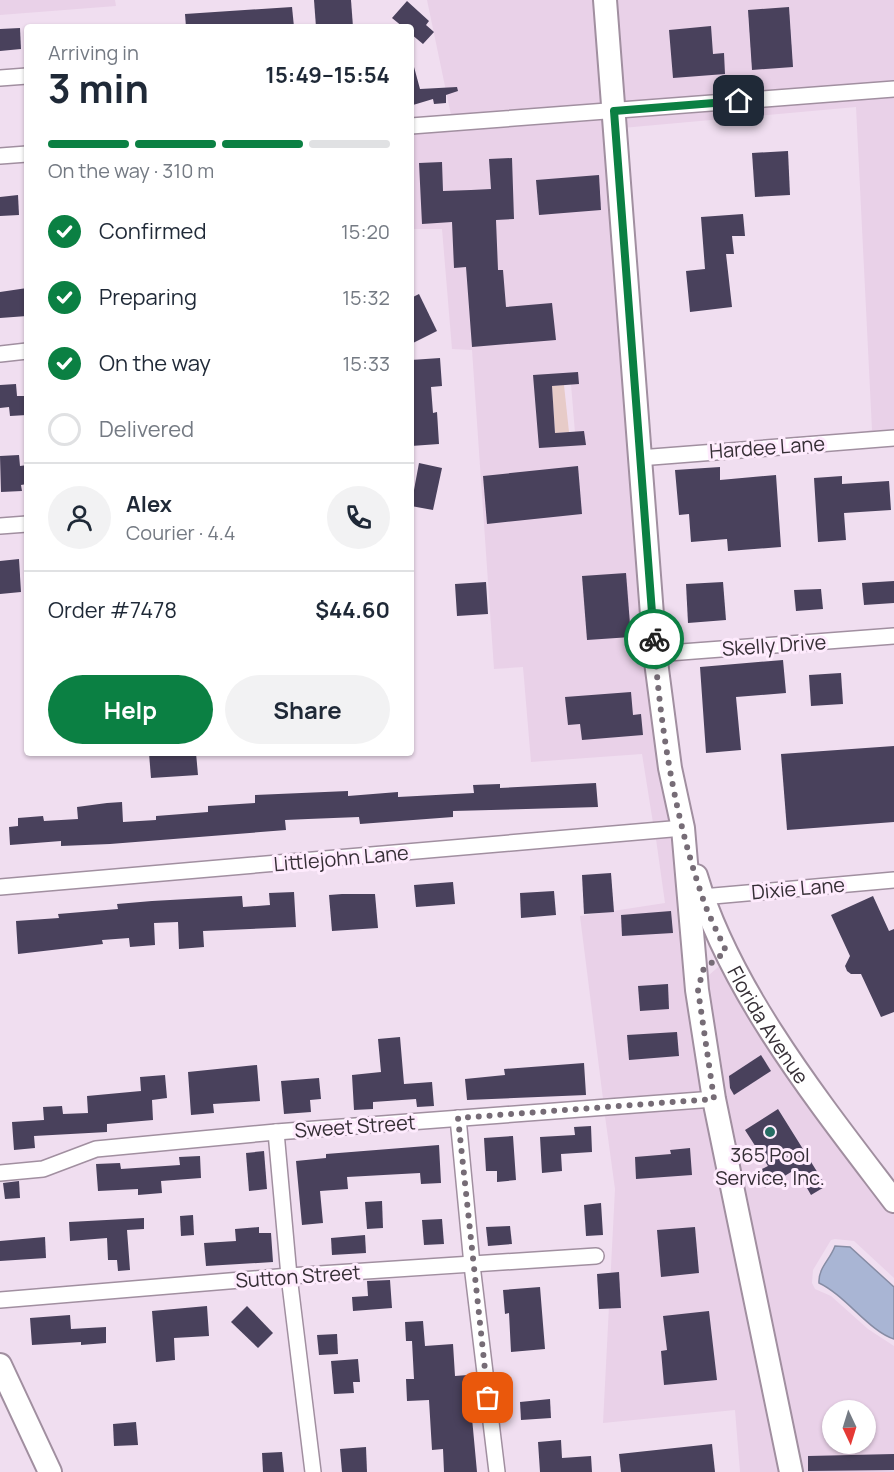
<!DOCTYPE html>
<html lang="en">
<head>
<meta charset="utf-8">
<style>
  body { margin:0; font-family:Manrope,sans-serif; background:#f2f2f3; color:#1f2937; height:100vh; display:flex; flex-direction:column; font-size:22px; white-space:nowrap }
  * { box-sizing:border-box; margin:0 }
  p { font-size:20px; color:#747a83 }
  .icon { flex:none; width:33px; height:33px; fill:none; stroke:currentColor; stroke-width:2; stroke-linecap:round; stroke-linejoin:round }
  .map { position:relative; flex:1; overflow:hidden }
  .side { position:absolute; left:24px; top:24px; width:390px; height:732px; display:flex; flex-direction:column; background:#fff; border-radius:6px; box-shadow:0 2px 4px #0004 }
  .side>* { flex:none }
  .needle { width:39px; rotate:176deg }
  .controls { position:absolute; left:822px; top:1400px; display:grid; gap:12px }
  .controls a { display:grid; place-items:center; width:54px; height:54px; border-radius:50%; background:#fff; box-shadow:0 2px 4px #0004; font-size:30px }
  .pin { position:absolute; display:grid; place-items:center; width:51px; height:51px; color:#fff; margin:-26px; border-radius:12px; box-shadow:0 3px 9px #0006 }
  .courier { position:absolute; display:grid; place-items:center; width:60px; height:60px; margin:-30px; border:4px solid #0b8043; border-radius:50%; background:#fff; color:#222; box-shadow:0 2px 8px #0007 }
  .summary em { font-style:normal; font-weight:700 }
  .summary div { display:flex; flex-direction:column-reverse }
  .summary { display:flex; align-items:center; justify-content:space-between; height:102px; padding:0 24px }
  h1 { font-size:39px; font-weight:700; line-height:45px }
  .bar { display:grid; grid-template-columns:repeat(4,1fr); gap:9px 6px; align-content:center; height:72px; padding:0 24px }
  .bar i { height:8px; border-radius:4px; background:#e0e1e3 }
  .bar .on { background:#0b8043 }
  .bar p { grid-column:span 4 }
  .line { display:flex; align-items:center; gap:15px; padding:0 24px; border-top:2px solid #e0e1e3 }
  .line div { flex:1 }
  .round { display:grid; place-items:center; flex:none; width:63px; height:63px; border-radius:32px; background:#f2f2f3 }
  ol { padding:0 24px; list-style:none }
  li { display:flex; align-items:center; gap:18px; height:66px }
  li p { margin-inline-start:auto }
  li .icon { padding:6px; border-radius:50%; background:#0b8043; color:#fff; stroke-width:4 }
  li:last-child { color:#747a83 }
  li i { width:33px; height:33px; border:3px solid #e0e1e3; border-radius:50% }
  .primary-button { display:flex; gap:12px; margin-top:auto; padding:12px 24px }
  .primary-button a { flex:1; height:69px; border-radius:36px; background:#0b8043; color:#fff; font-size:24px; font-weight:700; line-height:69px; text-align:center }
  .primary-button a+a { background:#f2f2f3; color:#1f2937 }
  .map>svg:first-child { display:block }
  .built { fill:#e9d1e8; fill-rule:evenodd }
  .green { fill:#e7cbc8 }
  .water { fill:#a9b5d4; stroke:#868ca4; stroke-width:1.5 }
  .building { fill:#49415c }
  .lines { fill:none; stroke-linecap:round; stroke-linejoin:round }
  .street-casing { stroke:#a18fa0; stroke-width:18 }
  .secondary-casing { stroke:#a18fa0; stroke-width:26 }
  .street { stroke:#fff; stroke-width:15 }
  .secondary { stroke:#fff; stroke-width:22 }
  .done { stroke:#766c76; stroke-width:6; stroke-dasharray:0 10.8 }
  .route { stroke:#0b8043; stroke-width:8 }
  .poi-dot { fill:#276e64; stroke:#feebfd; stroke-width:2 }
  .labels { text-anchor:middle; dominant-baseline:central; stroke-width:6; stroke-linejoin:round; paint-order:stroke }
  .street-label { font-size:20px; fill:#352e35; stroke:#feebfd }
  .poi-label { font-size:20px; fill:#352e35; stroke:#feebfd }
</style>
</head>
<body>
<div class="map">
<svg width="894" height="1472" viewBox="0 0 894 1472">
  <rect width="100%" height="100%" fill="#f0def0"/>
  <g class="built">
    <polygon points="0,0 115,0 116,6 0,15"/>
    <polygon points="427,0 598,0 606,103 451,115"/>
    <polygon points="612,0 894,0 894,81 620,102"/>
    <polygon points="894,97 894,429 859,432 872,430 856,107 622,128 622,119"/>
    <path d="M607,120l67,701 -21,2 -11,-69 -111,8 -8,-95 -29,2 -22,-319 -20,-1 -10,-120h-31v-95zM551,379l20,5 4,49h-26z"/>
    <polygon points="676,837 706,1091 603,1099 580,916 665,903 656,839"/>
    <path d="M724,962l108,173 62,78v65l-40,-37 -19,-2 -4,1 -18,30 -1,13 3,6 16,7 37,33 26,17v126h-95l-43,-200 -51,-281 4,-16zM832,1410h34v33h-34z"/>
    <polygon points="708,1108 784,1472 740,1472 735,1410 603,1423 615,1189 605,1116"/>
  </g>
  <polygon class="green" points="564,385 569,432 555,433 552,386"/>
  <path class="water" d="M835,1246l15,1 44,40v52c-24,-7 -49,-44 -75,-56 -1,-15 11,-23 16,-37z"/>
  <g class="building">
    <polygon points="314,0 351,0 353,27 316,27"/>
    <polygon points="407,1 429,21 426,25 434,32 423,44 411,34 411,27 403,27 392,18"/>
    <polygon points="292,7 294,27 186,27 185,14"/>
    <polygon points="789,7 793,67 752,70 748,10"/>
    <polygon points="711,26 713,54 724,53 725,74 673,78 669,30"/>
    <polygon points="20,28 21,49 0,51 0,29"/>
    <polygon points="414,67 420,89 457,87 458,91 446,95 446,103 434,104 433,99 413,105 411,68"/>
    <polygon points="788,151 790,195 755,197 752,153"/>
    <polygon points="512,158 514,219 496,220 498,270 503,270 506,307 552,303 556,340 472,347 466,267 454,268 452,222 422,224 419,163 442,162 443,191 471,190 491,189 489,159"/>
    <polygon points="599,175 601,210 539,215 536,180"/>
    <polygon points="18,195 19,215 0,216 0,197"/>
    <polygon points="743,214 745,236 732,236 734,254 726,254 732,307 690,312 686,271 705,269 701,217"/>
    <polygon points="27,288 27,316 0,318 0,292"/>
    <polygon points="419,294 437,331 411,344 411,298"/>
    <polygon points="440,358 442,386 431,387 433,413 437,412 439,444 411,446 411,360"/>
    <polygon points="578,372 579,384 552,386 555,433 584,431 586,445 539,448 533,375"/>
    <polygon points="16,384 17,396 26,396 27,415 10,416 9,407 0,408 0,385"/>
    <polygon points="19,455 20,466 27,465 27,484 21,485 22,491 1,492 0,456"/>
    <polygon points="419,463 442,468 433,510 411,506"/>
    <polygon points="578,466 582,514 487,524 483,476"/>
    <polygon points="720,467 720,480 776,475 781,547 728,551 727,539 691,542 689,514 679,515 675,470"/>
    <polygon points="842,476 842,484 889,481 891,510 844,513 846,540 818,542 814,478"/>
    <polygon points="19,559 21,592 0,594 0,561"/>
    <polygon points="626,573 631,637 587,640 582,576"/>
    <polygon points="894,581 894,603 864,605 862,583"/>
    <polygon points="486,582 488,614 457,616 455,584"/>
    <polygon points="723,582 726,620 688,623 686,584"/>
    <polygon points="821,589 823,609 796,611 794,590"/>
    <polygon points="783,660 786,693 736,697 741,750 706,753 700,667"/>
    <polygon points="841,673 843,704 811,706 809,675"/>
    <polygon points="631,692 633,715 641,714 643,735 582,740 580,724 568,725 565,697"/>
    <polygon points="894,746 894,822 787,830 781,754"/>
    <polygon points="149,753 196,753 198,775 151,778"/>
    <polygon points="596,783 598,807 453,811 453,817 360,824 359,817 308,819 285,820 286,830 110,844 61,846 61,841 10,845 9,827 18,826 18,818 43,816 44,821 78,819 77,807 107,803 122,802 123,822 156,820 156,816 208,812 208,806 255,803 255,795 348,791 348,796 398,792 398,797 474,793 473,785 500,784 500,788"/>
    <polygon points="611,873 614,912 584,914 582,875"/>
    <polygon points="453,882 455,904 416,907 414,885"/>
    <polygon points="554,891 556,915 521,918 520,893"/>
    <polygon points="294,892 296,927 203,931 204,947 179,949 178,922 154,923 155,945 130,947 129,938 102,940 103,944 18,954 16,921 59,918 58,914 118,909 117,904 152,901 242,896 243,907 270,905 269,893"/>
    <polygon points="342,894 375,894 378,928 332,931 329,895"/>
    <polygon points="873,896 889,931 894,929 894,1012 881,1017 861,974 851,974 847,971 845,966 850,956 831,915"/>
    <polygon points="671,911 673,933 622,936 621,915"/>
    <polygon points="668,984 669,1009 640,1011 638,986"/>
    <polygon points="677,1032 679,1056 629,1060 627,1035"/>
    <polygon points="400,1037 404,1084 432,1082 434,1106 417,1107 416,1099 373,1102 373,1109 354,1110 352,1075 381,1072 378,1039"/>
    <polygon points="761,1055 771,1071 734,1095 730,1088 729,1076"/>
    <polygon points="584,1063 586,1095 467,1100 465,1079 505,1075 504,1069"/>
    <polygon points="257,1065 260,1101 213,1104 214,1113 191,1115 188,1072"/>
    <polygon points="165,1075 167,1098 152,1100 153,1120 107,1124 107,1132 34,1136 35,1148 14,1150 12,1122 44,1120 43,1107 62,1106 63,1114 88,1113 87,1096 141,1091 140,1077"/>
    <polygon points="319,1078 321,1099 310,1100 311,1112 284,1114 281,1081"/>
    <polygon points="778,1109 826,1186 811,1195 796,1169 765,1188 756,1172 768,1166 745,1130"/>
    <polygon points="591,1126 592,1152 561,1154 562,1171 542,1173 540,1137 575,1135 574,1127"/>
    <polygon points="513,1136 516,1180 497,1182 497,1171 486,1171 484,1138"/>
    <polygon points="439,1145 441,1183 421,1184 420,1173 347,1177 348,1189 320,1191 323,1223 302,1225 296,1161 326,1158 326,1154"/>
    <polygon points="690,1148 692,1175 636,1179 635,1157 671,1154 670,1150"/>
    <polygon points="264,1151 267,1189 249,1191 246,1153"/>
    <polygon points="200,1156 201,1178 161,1181 162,1193 138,1195 138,1189 98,1191 96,1164 120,1163 121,1169 180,1165 179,1157"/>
    <polygon points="19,1181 20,1198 5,1199 3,1183"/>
    <polygon points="382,1201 383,1228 367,1229 365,1202"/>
    <polygon points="601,1203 603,1235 586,1236 584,1205"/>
    <polygon points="193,1215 194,1235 181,1236 180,1216"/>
    <polygon points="144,1218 144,1229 127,1230 130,1270 118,1271 117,1260 108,1260 107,1238 70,1241 69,1222"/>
    <polygon points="442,1219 444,1244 424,1245 422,1220"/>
    <polygon points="510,1226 512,1244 488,1246 486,1227"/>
    <polygon points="259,1227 259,1233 271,1233 273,1262 206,1266 204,1243 236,1241 235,1229"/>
    <polygon points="695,1227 699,1273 661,1277 657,1230"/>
    <polygon points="365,1235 366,1253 332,1255 331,1238"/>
    <polygon points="45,1237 46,1258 0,1261 0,1241"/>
    <polygon points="619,1272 621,1308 599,1309 597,1274"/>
    <polygon points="390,1280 392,1308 353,1311 352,1297 368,1296 367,1281"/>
    <polygon points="540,1287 545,1349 511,1352 509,1313 505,1314 503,1290"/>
    <polygon points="207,1306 209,1336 174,1338 175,1360 156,1362 152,1311"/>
    <polygon points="247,1306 273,1333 258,1348 231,1322"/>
    <polygon points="709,1311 717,1380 664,1385 661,1351 667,1350 663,1316"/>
    <polygon points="70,1315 71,1329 106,1327 106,1343 81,1345 81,1342 32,1345 30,1318"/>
    <polygon points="423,1321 425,1346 453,1344 455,1376 468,1375 477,1472 444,1472 443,1449 432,1450 429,1400 407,1401 406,1379 414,1379 412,1341 406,1341 405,1322"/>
    <polygon points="337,1334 338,1354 319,1355 317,1335"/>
    <polygon points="358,1359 360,1382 353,1382 354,1393 334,1394 331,1361"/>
    <polygon points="550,1399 551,1418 521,1420 520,1402"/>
    <polygon points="136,1422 138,1445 114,1446 113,1424"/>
    <polygon points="561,1440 562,1458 591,1456 592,1472 540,1472 538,1442"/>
    <polygon points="712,1444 715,1472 621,1472 619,1454"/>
    <polygon points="366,1447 367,1472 342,1472 340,1449"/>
    <polygon points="282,1452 284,1472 263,1472 262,1453"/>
    <polygon points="894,1454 894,1470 808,1471 808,1456"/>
  </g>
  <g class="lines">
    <defs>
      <g id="street">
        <polyline points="0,78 27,76"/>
        <polyline points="411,126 894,89"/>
        <polyline points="0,156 27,154"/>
        <polyline points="0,354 27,351"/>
        <polyline points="639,458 894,438"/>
        <polyline points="0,526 27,524"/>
        <polyline points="655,654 894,636"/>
        <polyline points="0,887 683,828"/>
        <polyline points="702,897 894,880"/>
        <polyline points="458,1118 472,1265 497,1472"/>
        <polyline points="276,1132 289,1276 313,1472"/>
        <polyline points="0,1173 43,1169 96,1149 276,1132 714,1099"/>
        <polyline points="0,1300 289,1276 596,1256"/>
      </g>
      <g id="secondary">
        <polyline points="605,0 655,654 670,768 683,828 697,990 714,1099 791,1472"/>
        <path id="s1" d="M696,876c34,116 126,230 198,325"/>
        <polyline points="0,1365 50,1472"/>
      </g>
    </defs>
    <use href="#street" class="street-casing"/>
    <use href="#secondary" class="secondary-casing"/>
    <use href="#street" class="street"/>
    <use href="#secondary" class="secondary"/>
  </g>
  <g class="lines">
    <path class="done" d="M488,1398l-30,-280 256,-19 -16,-109 5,-20 23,-19c-8,-18 -18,-36 -24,-55 -28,-82 -42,-171 -48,-257"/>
    <polyline class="route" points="654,639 614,111 739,101"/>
  </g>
  <circle class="poi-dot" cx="770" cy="1132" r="6"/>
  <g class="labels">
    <g class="street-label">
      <text transform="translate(767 447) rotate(-4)">Hardee Lane</text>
      <text transform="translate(774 645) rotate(-4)">Skelly Drive</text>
      <text transform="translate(341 858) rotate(-5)">Littlejohn Lane</text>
      <text transform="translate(798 888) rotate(-5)">Dixie Lane</text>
      <text stroke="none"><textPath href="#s1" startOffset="166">Florida Avenue</textPath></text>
      <text transform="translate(355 1126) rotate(-4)">Sweet Street</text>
      <text transform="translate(298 1276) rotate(-4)">Sutton Street</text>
    </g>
    <g class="poi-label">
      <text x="770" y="1154">365 Pool<tspan x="770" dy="23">Service, Inc.</tspan></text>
    </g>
  </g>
</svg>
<div class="controls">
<a><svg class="needle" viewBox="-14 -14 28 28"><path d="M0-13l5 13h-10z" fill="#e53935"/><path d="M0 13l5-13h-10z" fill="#747a83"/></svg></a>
</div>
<div class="pin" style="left:488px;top:1398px;background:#ea580c"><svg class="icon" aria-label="bag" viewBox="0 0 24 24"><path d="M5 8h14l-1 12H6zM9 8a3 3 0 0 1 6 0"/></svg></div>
<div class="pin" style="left:739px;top:101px;background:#1f2937"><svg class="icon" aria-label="home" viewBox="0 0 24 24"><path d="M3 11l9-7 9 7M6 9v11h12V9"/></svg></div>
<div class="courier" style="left:654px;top:639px"><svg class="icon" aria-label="bike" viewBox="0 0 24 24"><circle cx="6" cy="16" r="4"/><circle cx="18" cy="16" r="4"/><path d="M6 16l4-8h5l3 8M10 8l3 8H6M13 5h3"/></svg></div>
<section class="side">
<div class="summary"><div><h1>3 min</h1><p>Arriving in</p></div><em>15:49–15:54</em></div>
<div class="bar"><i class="on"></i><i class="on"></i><i class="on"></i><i></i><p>On the way · 310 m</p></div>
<ol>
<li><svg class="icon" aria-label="check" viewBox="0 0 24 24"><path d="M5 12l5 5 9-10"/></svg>Confirmed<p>15:20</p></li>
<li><svg class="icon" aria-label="check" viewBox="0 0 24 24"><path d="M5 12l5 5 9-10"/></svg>Preparing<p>15:32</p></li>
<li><svg class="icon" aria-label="check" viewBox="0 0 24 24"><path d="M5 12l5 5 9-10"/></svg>On the way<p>15:33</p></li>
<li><i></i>Delivered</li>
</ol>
<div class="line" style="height:108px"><a class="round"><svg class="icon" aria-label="person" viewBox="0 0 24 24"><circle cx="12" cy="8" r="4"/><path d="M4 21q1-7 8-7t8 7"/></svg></a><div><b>Alex</b><p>Courier · 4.4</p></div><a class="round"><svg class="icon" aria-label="phone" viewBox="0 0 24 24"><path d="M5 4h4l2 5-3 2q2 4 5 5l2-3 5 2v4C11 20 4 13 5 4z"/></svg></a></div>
<div class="line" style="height:78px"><div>Order #7478</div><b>$44.60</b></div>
<div class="primary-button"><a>Help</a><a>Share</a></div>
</section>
</div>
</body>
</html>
